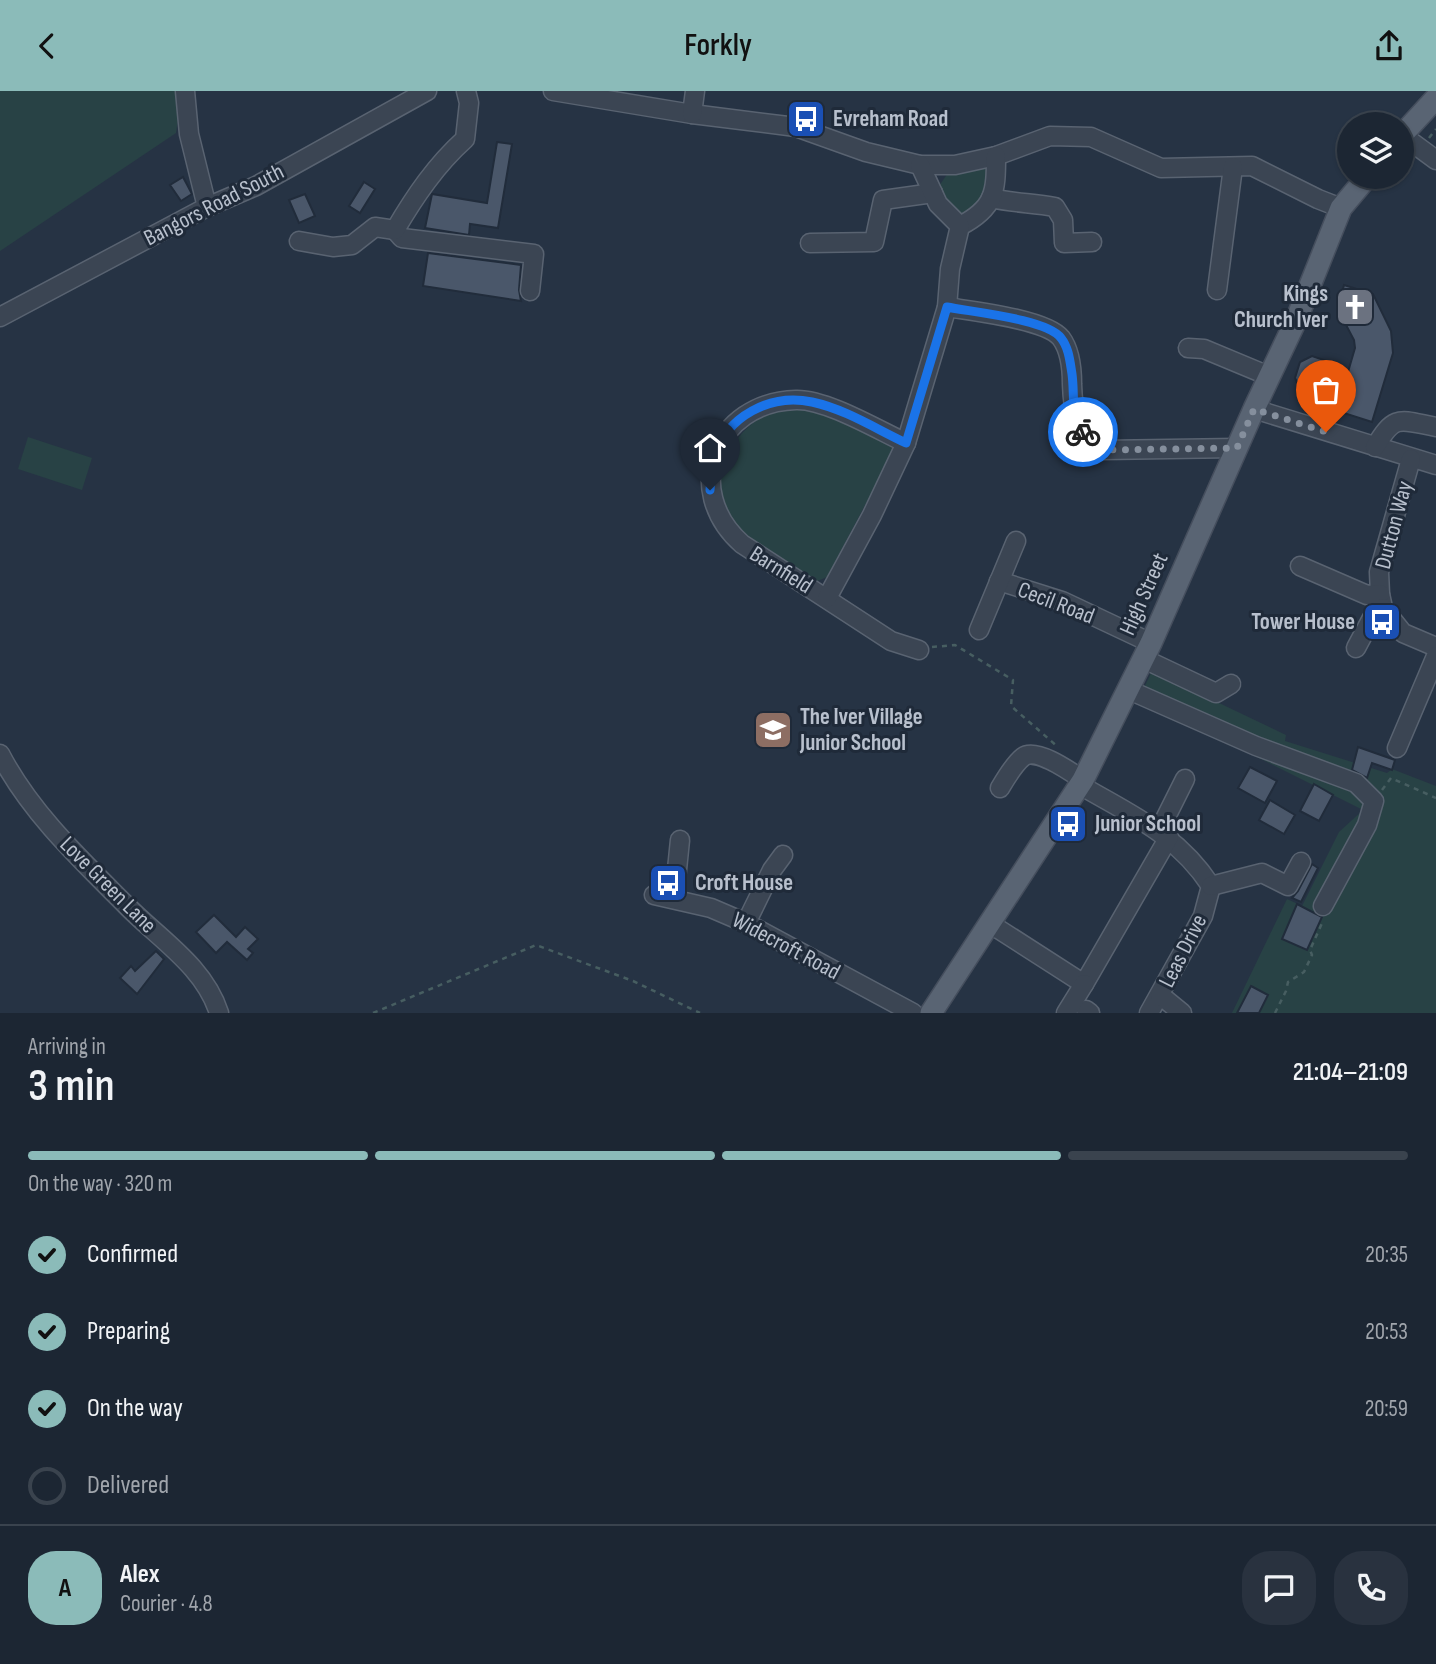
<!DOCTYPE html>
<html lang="en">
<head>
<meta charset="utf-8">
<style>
  body { margin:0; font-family:"Sofia Sans Condensed",sans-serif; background:#29323f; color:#f1f3f6; height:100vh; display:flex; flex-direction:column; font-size:26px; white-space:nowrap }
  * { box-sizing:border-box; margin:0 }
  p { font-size:23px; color:#a0a5ac }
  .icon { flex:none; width:38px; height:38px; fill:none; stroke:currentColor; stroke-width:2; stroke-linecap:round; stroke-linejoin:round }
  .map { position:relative; height:922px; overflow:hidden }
  .panel { display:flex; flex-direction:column; background:#1c2633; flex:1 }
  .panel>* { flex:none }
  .buttons { position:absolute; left:1337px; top:21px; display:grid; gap:14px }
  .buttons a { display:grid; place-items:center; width:77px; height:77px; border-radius:50%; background:#1c2633; box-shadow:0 2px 5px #0004,0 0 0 2px #3a434e; font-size:35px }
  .pin { position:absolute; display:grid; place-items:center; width:60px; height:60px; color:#fff; margin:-72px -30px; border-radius:50% 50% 50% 0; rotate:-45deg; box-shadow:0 0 7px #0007 }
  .pin .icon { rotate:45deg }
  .courier { position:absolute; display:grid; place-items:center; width:70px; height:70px; margin:-35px; border:5px solid #1a73e8; border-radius:50%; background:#fff; color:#222; box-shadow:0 2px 9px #0007 }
  .head em { font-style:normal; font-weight:600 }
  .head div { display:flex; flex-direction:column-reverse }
  .head { display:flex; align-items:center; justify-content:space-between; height:119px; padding:0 28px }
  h1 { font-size:46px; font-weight:600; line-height:52px }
  .bar { display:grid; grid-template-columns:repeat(4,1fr); gap:10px 7px; align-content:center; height:84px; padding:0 28px }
  .bar i { height:9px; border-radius:5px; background:#3a434e }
  .bar .current { background:#8bbbb9 }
  .bar p { grid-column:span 4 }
  .line { display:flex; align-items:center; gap:18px; padding:0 28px; border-top:2px solid #3a434e }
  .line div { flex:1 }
  .round { display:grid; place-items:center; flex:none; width:74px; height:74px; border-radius:28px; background:#29323f }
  ol { padding:0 28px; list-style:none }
  li { display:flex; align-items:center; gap:21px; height:77px }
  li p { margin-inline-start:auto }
  li .icon { padding:7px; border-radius:50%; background:#8bbbb9; color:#111; stroke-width:4 }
  li:last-child { color:#a0a5ac }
  li i { width:38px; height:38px; border:4px solid #3a434e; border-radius:50% }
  header { display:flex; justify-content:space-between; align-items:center; height:91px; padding:0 28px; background:#8bbbb9; color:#111; font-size:32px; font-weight:600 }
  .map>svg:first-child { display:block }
  .green { fill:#284245 }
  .building { fill:#4a576a; stroke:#212c3b; stroke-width:2 }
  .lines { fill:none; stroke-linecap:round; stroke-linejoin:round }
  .minor-casing { stroke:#596371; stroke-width:21 }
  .major-casing { stroke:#454e5d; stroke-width:24 }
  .path { stroke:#475e61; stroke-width:2.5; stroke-dasharray:5 5; stroke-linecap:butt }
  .minor { stroke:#3b4553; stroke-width:18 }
  .major { stroke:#596473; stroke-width:21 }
  .done { stroke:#858f9d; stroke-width:7; stroke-dasharray:0 12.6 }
  .route { stroke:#1a73e8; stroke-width:9 }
  .labels { text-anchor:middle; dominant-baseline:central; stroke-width:6; stroke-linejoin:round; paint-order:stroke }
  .poi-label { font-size:23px; font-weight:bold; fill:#b8c0cd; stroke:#1f2a39; text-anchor:start }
  .street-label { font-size:23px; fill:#b8c0cd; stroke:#1f2a39 }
</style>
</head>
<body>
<header><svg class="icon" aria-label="back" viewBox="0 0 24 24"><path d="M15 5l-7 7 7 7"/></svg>Forkly<svg class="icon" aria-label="share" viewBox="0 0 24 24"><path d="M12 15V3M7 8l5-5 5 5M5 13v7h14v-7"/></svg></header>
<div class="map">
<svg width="1436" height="922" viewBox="0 0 1436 922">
  <rect width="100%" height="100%" fill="#263344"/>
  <g class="green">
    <polygon points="0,0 182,0 176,42 0,160"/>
    <polygon points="986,76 991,80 989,109 962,125 949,118 939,95 948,82"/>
    <path d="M804,316l84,33 5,5 -3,13 -63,119 -12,5c-30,-18 -66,-33 -85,-64 -24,-40 3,-90 42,-106 10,-3 22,-4 32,-5z"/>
    <polygon points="28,346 92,367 82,399 18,378"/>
    <polygon points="1152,580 1286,644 1285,650 1387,682 1392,678 1436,695 1436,922 1232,922 1287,808 1302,815 1339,741 1363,719 1139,607"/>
  </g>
  <g class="building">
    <polygon points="497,51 512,53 498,137 470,133 469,144 425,137 432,103 487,112"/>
    <polygon points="183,86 192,103 181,110 170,94"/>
    <polygon points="364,91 375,98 360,122 349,115"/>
    <polygon points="305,103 315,125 299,132 289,109"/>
    <polygon points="428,162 521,174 519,199 521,210 423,195"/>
    <polygon points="1344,194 1373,203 1391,240 1393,262 1372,331 1306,310 1295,287 1300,271 1312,265 1327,270 1330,275 1348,281 1355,257 1354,249 1345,232 1350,217 1339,213"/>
    <polygon points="1358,656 1395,669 1392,679 1372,672 1367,687 1352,679"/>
    <polygon points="1250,676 1277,690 1265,712 1238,697"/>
    <polygon points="1314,693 1333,704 1319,730 1300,720"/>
    <polygon points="1270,709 1295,724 1284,743 1259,729"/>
    <polygon points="1312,773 1318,777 1301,811 1292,807 1298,800"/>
    <polygon points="1297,813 1322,826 1307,859 1282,848"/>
    <polygon points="214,824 236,846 245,836 258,848 248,858 253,862 247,869 227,851 216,862 196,841"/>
    <polygon points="156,860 164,868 137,903 120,887 131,875 135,880"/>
    <polygon points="1251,895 1268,904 1259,922 1237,922"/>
  </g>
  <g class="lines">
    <defs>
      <g id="minor">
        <polyline points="185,0 189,43 207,116"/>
        <polyline points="553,0 692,23 796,36 866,61 920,74 955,74 996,65 1050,45 1091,46 1161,77 1252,75 1318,108 1341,117"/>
        <polyline points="692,23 695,0"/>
        <polyline points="1402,44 1436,69"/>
        <path d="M991,107c22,5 42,5 64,9l8,13 1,23 28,-1"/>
        <path d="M960,135c35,-18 36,-34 36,-70"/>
        <polyline points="395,139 402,147 534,163 530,200"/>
        <path d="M299,150l34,6 19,-2 23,-18 20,3c20,-34 41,-65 70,-91l4,-36 -3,-12"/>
        <polyline points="810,152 874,151 883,109 933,102"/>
        <polyline points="1217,199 1233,76"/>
        <path d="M947,216c24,4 99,12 114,31 9,12 11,32 11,46 1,29 4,43 24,64l6,2 135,-2"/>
        <polyline points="0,226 207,116 256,95 427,0"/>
        <polyline points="1188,257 1204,258 1269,285"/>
        <polyline points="1254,318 1436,374"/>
        <path d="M906,352c-28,-13 -80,-44 -110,-43 -81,2 -115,90 -54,144l149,97 28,9"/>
        <path d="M1375,356c20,-34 25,-27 61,-20"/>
        <polyline points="1411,368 1379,481 1380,503 1383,517 1403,542 1436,556"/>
        <polyline points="1300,475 1367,504 1380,503"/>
        <polyline points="999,490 1062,510 1151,552"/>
        <polyline points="827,507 872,424 906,352 947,216 950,178 960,135 938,113 920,74"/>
        <polyline points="979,539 1016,450"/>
        <polyline points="1356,557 1372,527 1383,517"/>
        <polyline points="1144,568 1216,602 1231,593"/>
        <polyline points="1129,599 1256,655 1356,692 1374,710 1367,734 1323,815"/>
        <polyline points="1397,657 1436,565"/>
        <path d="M0,663c30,58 80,105 126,151 33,34 78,61 93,108"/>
        <path d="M1080,694c51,30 97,49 131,101l-8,30 -54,97"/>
        <path d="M1000,697c6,-10 14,-24 23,-31 13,-10 48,15 60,23"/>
        <polyline points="1159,740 1185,688"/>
        <polyline points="1211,795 1262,782 1288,795 1301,771"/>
        <polyline points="654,804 711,817 746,832 913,922"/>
        <polyline points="674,808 680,749"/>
        <polyline points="746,832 772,779 783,764"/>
        <polyline points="989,832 1084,893 1169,746"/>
        <polyline points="1160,904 1182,922"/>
        <polyline points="1086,919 1090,922"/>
        <polyline points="1066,922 1084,893"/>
      </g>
      <g id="major">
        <polyline points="1402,44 1436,7"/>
        <polyline points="931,922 1083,689 1151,552 1254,318 1297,227 1341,117 1367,86"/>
      </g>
    </defs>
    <use href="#minor" class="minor-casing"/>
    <use href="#major" class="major-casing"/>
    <g class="path">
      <polyline points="1429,47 1436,38"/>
      <polyline points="932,556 955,554 1013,589 1011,615 1058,656"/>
      <polyline points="1382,699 1391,687 1436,707"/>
      <polyline points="373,922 536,854 633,890 700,922"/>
      <polyline points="1275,922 1286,900 1288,891 1304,881 1312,864 1310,859 1323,830"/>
    </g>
    <use href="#minor" class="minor"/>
    <use href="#major" class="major"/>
  </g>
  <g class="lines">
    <polyline class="done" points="1083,341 1096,357 1102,359 1237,357 1254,318 1326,341"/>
    <path class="route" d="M710,399c1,-11 1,-22 4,-32 12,-42 57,-65 98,-56 33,7 64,27 94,41l41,-136c24,5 100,12 114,31 8,10 9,24 11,36 3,23 -2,37 11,58"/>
  </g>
  <defs>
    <symbol id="bus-square" viewBox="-11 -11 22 22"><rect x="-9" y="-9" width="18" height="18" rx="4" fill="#1a4fb4" stroke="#1f2a39"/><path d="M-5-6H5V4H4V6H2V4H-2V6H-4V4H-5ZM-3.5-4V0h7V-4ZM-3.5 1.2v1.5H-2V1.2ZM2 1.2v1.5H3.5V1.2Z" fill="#fff"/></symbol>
    <symbol id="church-square" viewBox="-11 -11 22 22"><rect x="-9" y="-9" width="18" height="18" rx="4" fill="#6b7280" stroke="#1f2a39"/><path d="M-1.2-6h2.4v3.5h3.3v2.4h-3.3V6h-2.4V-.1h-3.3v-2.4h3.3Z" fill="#fff"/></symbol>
    <symbol id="school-square" viewBox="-11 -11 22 22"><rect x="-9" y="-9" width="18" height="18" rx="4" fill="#8d6e63" stroke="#1f2a39"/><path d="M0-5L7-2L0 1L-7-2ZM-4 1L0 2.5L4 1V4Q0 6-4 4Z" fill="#fff"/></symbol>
  </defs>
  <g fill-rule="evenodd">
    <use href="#bus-square" x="784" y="6" width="44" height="44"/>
    <use href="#church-square" x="1333" y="194" width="44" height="44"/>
    <use href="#bus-square" x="1360" y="509" width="44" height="44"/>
    <use href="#school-square" x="751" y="617" width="44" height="44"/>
    <use href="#bus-square" x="1046" y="711" width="44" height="44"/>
    <use href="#bus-square" x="646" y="770" width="44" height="44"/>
  </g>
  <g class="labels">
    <g class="poi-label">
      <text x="833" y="28">Evreham Road</text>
      <text x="1328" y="203" text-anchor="end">Kings<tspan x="1328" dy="26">Church Iver</tspan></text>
      <text x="1355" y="531" text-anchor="end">Tower House</text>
      <text x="800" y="626">The Iver Village<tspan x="800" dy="26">Junior School</tspan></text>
      <text x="1095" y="733">Junior School</text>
      <text x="695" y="792">Croft House</text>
    </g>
    <g class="street-label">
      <text transform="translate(214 114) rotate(-27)">Bangors Road South</text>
      <text transform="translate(1394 434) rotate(-75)">Dutton Way</text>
      <text transform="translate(781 479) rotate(32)">Barnfield</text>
      <text transform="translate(1144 503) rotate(-66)">High Street</text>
      <text transform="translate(1056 512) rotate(21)">Cecil Road</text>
      <text transform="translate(108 794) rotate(45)">Love Green Lane</text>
      <text transform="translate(786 855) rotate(28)">Widecroft Road</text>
      <text transform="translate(1183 860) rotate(-63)">Leas Drive</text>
    </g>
  </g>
</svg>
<div class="buttons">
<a><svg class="icon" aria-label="layers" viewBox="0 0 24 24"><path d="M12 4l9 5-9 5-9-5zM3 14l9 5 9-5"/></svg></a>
</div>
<div class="pin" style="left:1326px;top:341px;background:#ea580c"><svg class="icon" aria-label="bag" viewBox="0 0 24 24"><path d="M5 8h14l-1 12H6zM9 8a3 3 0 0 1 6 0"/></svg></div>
<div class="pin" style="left:710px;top:399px;background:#1f2937"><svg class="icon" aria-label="home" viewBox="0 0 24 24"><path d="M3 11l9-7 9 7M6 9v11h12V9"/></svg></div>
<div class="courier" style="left:1083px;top:341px"><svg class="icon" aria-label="bike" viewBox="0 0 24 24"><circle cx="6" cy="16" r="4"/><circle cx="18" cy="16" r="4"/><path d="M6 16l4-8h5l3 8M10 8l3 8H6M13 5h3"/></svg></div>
</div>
<section class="panel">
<div class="head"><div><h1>3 min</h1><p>Arriving in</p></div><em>21:04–21:09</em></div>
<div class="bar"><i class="current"></i><i class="current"></i><i class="current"></i><i></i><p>On the way · 320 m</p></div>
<ol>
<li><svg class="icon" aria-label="check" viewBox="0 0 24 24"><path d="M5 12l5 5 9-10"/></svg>Confirmed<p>20:35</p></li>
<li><svg class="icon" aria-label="check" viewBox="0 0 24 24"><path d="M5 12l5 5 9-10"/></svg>Preparing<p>20:53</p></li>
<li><svg class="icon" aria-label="check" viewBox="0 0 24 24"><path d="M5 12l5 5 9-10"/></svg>On the way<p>20:59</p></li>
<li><i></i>Delivered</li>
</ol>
<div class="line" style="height:126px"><b class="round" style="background:#8bbbb9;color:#111">A</b><div><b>Alex</b><p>Courier · 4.8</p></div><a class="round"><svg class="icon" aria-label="chat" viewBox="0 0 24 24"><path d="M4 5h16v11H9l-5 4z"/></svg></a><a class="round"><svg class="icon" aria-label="phone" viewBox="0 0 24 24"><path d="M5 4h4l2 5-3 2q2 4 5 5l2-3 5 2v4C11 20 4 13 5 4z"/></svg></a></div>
</section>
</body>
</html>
